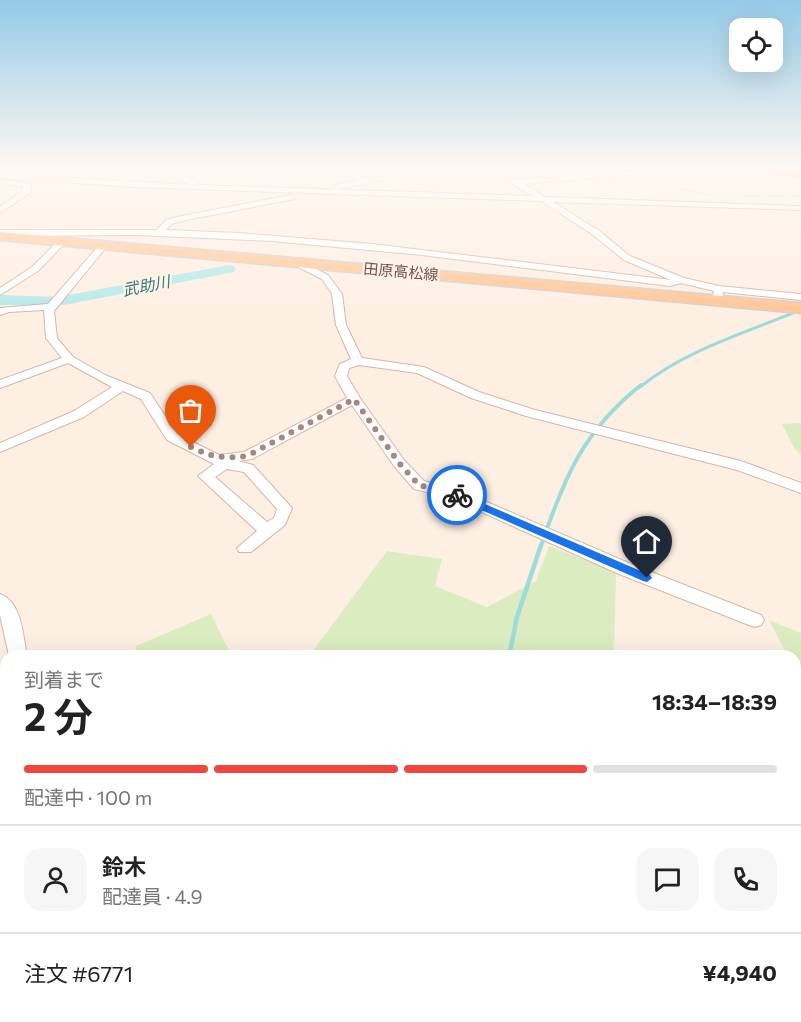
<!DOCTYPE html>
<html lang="ja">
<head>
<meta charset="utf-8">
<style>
  body { margin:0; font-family:Commissioner,"Noto Sans JP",sans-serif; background:#f6f6f6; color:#222; height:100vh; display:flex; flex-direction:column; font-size:22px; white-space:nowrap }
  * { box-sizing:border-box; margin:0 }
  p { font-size:20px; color:#767676 }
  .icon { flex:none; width:33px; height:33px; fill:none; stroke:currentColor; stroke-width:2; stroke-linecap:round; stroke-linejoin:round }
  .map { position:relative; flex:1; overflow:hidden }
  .panel { position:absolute; left:0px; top:650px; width:801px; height:374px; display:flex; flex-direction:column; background:#fff; border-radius:18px 18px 0 0; box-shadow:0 6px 24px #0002 }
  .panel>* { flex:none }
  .buttons { position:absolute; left:729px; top:18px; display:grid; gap:12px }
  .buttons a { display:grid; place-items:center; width:54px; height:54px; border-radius:12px; background:#fff; box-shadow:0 6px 24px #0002; font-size:30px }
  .pin { position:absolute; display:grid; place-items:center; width:51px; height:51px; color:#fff; margin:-62px -26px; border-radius:50% 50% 50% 0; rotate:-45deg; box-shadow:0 0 6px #0007 }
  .pin .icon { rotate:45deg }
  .courier { position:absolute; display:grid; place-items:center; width:60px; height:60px; margin:-30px; border:4px solid #1a73e8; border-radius:50%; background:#fff; color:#222; box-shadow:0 2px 8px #0007 }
  .summary em { font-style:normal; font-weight:700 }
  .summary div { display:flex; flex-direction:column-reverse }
  .summary { display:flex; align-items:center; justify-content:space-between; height:102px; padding:0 24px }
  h1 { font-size:39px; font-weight:700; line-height:45px }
  .bar { display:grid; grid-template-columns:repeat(4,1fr); gap:9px 6px; align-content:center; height:72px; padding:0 24px }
  .bar i { height:8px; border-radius:4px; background:#e0e0e0 }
  .bar .on { background:#f3453e }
  .bar p { grid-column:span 4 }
  .line { display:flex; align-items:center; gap:15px; padding:0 24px; border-top:2px solid #e0e0e0 }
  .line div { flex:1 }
  .round { display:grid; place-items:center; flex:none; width:63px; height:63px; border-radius:18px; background:#f6f6f6 }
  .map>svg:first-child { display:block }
  .green { fill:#dbedc0 }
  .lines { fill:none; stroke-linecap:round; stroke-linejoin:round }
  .stream-far2 { stroke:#9bdcdb; stroke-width:3 }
  .stream-far1 { stroke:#9bdcdb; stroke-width:4 }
  .stream { stroke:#9bdcdb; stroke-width:4.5 }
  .river { fill:#b6eae8; fill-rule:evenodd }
  .street-casing { stroke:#d3b6ab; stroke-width:2 }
  .primary-casing { stroke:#d9cecb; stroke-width:3 }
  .highway-casing { stroke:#d9cecb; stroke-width:2 }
  .path { stroke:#dba99b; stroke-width:1.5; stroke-dasharray:1 2; stroke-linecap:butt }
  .street { fill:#fff; fill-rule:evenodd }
  .primary { fill:#ffc799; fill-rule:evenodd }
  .highway { fill:#fe9d95; fill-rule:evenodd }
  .route { fill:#1a73e8 }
  .done { stroke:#a8877e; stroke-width:6; stroke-dasharray:0 10.8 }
  .labels { text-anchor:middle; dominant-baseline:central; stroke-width:4.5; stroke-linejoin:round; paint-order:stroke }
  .far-street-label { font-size:15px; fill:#794f47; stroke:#fff4eb }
  .far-water-label { font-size:16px; font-style:italic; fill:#367977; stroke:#fff4eb }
</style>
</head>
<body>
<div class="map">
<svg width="801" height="1022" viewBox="0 0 801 1022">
  <rect width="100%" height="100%" fill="#feefe3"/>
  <g class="green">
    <polygon points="801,423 801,455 794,448 782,424"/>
    <polygon points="549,546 616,572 614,655 309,656 387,551 442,559 435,586 487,607 536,581"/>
    <polygon points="211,614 231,655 136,655 136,646"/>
    <polygon points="769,620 801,633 801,683 795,671 795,656 787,655"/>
    <polygon points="795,836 801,836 801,897 795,895"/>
    <polygon points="0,902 6,910 6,1017 74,1017 77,1022 0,1022"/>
    <polygon points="192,1017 519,1017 517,1022 187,1022"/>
  </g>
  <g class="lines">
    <path class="stream-far2" d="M640,387c46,-37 107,-55 161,-77"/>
    <path class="stream-far1" d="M541,546c23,-68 42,-115 100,-161"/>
    <polyline class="stream" points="509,656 517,617 541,545"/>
    <g class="river">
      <polygon points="601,168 612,168 617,173 615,175 607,175"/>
      <polygon points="229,265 234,266 236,269 234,272 64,305 0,305 0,295 58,297"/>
    </g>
    <defs>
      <g id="street">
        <polygon points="173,168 186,169 183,176 199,181 198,185 533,196 503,179 470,168 481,168 517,180 671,168 663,172 524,184 545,197 801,206 801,210 553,202 598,230 630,256 684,278 719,286 801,294 801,300 723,292 722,300 717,303 712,300 714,291 681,283 670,286 422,255 272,241 136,235 0,236 0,230 157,230 166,220 177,217 291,195 294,195 294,199 181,221 172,224 166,230 238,233 372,244 671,280 624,260 592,234 541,201 134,187 0,178 0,174 194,185 176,179 179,172"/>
        <path d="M337,168c11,0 20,10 30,10 20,1 40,-12 61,-10l-61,16 -29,5h-3v-4l23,-5z"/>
        <polygon points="6,180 30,184 31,192 0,213 0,207 23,191 23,187 6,184"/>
        <polygon points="60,239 67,241 38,271 0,295 0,288 32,267"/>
        <path d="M101,243l7,2 -54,66 3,27 16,19 32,18 45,18 27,41 42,21 25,-3 103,-54 -12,-22 5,-12 11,-5 -15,-34 -4,-31 -10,-15 -30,-15v-4l3,-1 33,16 14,19 4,31 16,33 62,9 55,25 56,18 206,51 60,22v10l-64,-23 -211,-54 -55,-18 -54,-25 -58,-8 -10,3 -2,8 13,22 44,62 20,21 35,9 172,74 130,51 3,5 -3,5 -6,2 -6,-2 -130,-51 -169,-76 -36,-9 -20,-23 -42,-61 -100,54 -14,2 15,4 39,43 -7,17 -34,27h-12l-2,-4 20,-17 -59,-55 16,-12 -47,-24 -26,-41 -18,-8 -39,26 -84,35v-9l74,-32 38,-24 -44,-24 -68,25v-8l62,-22 -16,-20 -2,-28 -35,2 -9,3v-7l48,-4zM227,469l17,3 33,37 -3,9 -7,4 -52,-45z"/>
        <path d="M0,594c22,8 23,42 27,62h-18l-9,-41z"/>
        <polygon points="438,1017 479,1017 481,1022 440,1022"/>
      </g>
      <polygon id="primary" points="0,232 801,303 801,313 0,240"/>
      <polygon id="highway" points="755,168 801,170 801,178 762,172"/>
    </defs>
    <use href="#street" class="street-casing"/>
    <use href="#primary" class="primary-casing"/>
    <use href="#highway" class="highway-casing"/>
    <g class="path">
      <polyline points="682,189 711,195"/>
      <polyline points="741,196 801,196"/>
    </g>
    <use href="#street" class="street"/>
    <use href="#primary" class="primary"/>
    <use href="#highway" class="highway"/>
  </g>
  <linearGradient id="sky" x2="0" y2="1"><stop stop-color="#94cae8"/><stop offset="0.54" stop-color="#fff8f2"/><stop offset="1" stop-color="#fff8f2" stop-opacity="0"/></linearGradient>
  <rect width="801" height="311" fill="url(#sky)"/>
  <polygon class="route" points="457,492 650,575 652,578 647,582 643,581 454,498 454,493"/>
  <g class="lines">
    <path class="done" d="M191,447c20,10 34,12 56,9l107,-57 45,64 20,22 38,10"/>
  </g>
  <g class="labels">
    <g class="far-street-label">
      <text transform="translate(401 271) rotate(5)">田原高松線</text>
    </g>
    <g class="far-water-label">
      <text transform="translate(146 285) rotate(-11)">武助川</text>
    </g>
  </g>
</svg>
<div class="buttons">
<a><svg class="icon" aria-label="locate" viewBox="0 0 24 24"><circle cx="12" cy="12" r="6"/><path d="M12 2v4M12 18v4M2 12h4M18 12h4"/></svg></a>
</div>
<div class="pin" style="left:191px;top:447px;background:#ea580c"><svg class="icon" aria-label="bag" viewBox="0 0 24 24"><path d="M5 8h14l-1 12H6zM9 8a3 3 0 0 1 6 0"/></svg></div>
<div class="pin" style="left:647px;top:578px;background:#1f2937"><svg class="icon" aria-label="home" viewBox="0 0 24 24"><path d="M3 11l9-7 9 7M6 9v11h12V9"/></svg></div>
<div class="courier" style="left:457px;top:495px"><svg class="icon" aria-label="bike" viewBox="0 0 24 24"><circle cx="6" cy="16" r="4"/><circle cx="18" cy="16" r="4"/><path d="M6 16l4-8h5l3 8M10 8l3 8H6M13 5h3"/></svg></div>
<section class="panel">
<div class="summary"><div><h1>2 分</h1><p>到着まで</p></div><em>18:34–18:39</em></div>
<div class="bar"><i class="on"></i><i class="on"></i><i class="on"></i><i></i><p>配達中 · 100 m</p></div>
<div class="line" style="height:108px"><a class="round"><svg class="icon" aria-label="person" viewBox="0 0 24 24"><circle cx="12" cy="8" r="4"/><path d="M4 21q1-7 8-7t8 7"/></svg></a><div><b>鈴木</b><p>配達員 · 4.9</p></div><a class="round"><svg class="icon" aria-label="chat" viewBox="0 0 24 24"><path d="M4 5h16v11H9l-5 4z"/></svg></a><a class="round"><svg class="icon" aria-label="phone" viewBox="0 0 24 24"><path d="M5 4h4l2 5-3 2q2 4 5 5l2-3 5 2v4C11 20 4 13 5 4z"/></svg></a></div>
<div class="line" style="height:78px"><div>注文 #6771</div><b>¥4,940</b></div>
</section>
</div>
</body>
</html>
